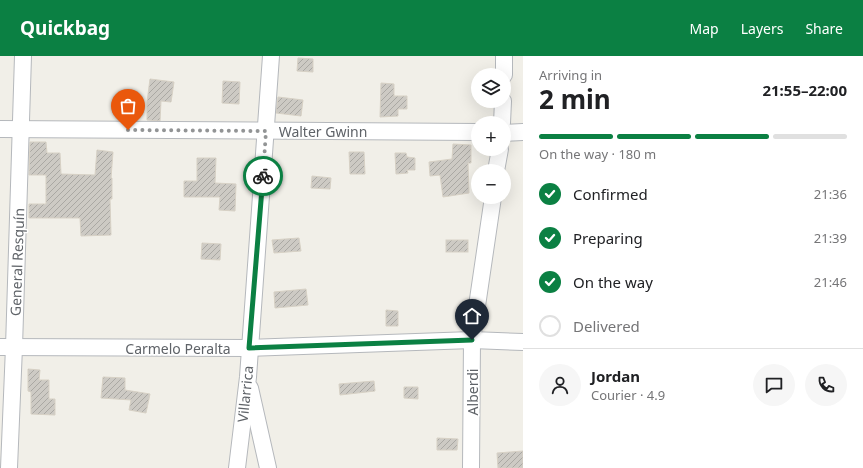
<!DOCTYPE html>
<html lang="en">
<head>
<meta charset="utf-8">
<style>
  body { margin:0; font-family:"Noto Sans",sans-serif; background:#f6f6f6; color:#202124; height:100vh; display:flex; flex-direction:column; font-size:15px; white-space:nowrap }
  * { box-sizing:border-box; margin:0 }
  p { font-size:13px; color:#757577 }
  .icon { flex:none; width:22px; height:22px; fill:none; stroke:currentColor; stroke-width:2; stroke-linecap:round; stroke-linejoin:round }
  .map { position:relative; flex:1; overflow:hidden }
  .details { display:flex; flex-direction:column; background:#fff; width:340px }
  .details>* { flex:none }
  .controls { position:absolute; left:471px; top:12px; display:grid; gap:8px }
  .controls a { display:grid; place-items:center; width:40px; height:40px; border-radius:50%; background:#fff; box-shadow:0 4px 16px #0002; font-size:20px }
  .pin { position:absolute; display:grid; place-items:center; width:34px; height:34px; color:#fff; margin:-41px -17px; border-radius:50% 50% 50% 0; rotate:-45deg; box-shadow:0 0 4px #0007 }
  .pin .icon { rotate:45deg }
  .courier { position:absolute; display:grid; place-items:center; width:40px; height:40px; margin:-20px; border:3px solid #0b8043; border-radius:50%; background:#fff; color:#222; box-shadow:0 1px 5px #0007 }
  .head em { font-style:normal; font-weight:700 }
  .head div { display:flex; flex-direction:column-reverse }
  .head { display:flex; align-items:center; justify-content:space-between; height:68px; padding:0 16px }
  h1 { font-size:26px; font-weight:700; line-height:30px }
  .bar { display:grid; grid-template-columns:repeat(4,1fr); gap:6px 4px; align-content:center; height:48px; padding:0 16px }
  .bar i { height:5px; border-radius:3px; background:#e0e0e0 }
  .bar .current { background:#0b8043 }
  .bar p { grid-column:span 4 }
  .line { display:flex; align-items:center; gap:10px; padding:0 16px; border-top:1px solid #e0e0e0 }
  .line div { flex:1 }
  .round { display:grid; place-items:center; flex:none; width:42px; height:42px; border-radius:21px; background:#f6f6f6 }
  ol { padding:0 16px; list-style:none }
  li { display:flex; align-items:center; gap:12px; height:44px }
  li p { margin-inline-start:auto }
  li .icon { padding:4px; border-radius:50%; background:#0b8043; color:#fff; stroke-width:4 }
  li:last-child { color:#757577 }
  li i { width:22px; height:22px; border:2px solid #e0e0e0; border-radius:50% }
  header { display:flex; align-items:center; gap:24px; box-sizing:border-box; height:56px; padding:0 20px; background:#0b8043; color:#fff }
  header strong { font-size:19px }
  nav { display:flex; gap:22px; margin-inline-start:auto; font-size:14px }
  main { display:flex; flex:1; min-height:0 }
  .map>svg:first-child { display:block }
  .building { fill:url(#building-hatch); stroke:#d7d1c5 }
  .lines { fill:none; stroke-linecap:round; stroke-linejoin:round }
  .street-casing { stroke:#b5b8bc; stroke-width:18 }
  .street { stroke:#fff; stroke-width:16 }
  .done { stroke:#929495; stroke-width:4; stroke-dasharray:0 7.2 }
  .route { stroke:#0b8043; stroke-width:5 }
  .labels { text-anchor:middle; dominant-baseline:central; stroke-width:3; stroke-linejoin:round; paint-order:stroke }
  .street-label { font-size:14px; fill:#5f6368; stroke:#fff }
</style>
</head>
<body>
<header>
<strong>Quickbag</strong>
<nav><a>Map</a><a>Layers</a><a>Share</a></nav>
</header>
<main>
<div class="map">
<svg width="523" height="412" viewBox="0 0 523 412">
  <defs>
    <pattern id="building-hatch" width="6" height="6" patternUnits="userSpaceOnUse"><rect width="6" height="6" fill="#cdcac4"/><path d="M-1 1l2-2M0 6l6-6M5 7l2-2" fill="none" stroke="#aaa8a3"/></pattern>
  </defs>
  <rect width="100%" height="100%" fill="#f1efe8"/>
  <g class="building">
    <polygon points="298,2 313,3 313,16 297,15"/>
    <polygon points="150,23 174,26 171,46 161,45 160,65 147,64 147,46"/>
    <polygon points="223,25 240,26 239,48 222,47"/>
    <polygon points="381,27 394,28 394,40 407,40 407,53 398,53 398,60 380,61"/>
    <polygon points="278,41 303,44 301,60 276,57"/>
    <polygon points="30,86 46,86 47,97 60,97 61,118 95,119 97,94 113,96 111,122 112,122 112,143 110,143 111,179 81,180 80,162 29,162 29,148 46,148 46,119 29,119"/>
    <polygon points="453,88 471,89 471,107 468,107 469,137 443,141 440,119 430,120 429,106 452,103"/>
    <polygon points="349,96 364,96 365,118 350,118"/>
    <polygon points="395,97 406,97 407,101 415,102 415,114 407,114 408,117 396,118"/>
    <polygon points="197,102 216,102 215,127 236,128 235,155 219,154 220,141 184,141 184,125 197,125"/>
    <polygon points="312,120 331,122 330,133 311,132"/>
    <polygon points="299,182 301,195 274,197 272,184"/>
    <rect x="446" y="184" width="22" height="12"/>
    <polygon points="202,187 221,188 220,204 201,203"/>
    <polygon points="306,233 308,249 275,252 274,236"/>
    <polygon points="386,254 398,255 398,270 386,270"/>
    <polygon points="28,313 40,314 39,324 49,324 49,343 55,343 55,359 31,358 31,336 28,335"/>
    <polygon points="103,321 125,322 125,334 150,338 146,357 129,354 131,344 101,342"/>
    <polygon points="374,325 375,335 340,339 339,328"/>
    <polygon points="404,331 418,331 418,343 404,342"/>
    <polygon points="437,382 458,383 457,394 437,394"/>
    <polygon points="523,395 523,412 498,412 497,397"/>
  </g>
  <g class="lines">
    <defs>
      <g id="street">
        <polyline points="504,19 504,0"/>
        <polyline points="502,67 503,45"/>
        <polyline points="0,73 478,76"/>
        <polyline points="504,77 523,76"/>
        <polyline points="496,115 500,93"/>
        <polyline points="0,291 249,292 472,284 523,286"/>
        <polyline points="250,332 268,412"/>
        <polyline points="9,412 14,291 23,0"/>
        <polyline points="237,412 248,321 271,0"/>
        <polyline points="471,412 472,284 493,141"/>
      </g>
    </defs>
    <use href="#street" class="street-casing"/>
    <use href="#street" class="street"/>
  </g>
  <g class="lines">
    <polyline class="done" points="128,74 266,75 263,120"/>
    <polyline class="route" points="263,120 249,292 472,284"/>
  </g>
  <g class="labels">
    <g class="street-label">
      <text x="323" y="75">Walter Gwinn</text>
      <text transform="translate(17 206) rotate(-88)">General Resquín</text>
      <text x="178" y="292">Carmelo Peralta</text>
      <text transform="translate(472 336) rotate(-90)">Alberdi</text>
      <text transform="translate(245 338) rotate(-84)">Villarrica</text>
    </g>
  </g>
</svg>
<div class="controls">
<a><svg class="icon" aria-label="layers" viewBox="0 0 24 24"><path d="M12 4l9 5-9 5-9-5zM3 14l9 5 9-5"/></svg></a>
<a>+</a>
<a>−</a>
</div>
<div class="pin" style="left:128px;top:74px;background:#ea580c"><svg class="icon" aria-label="bag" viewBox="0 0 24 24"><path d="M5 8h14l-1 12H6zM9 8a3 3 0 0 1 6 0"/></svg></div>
<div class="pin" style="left:472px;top:284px;background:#1f2937"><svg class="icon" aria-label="home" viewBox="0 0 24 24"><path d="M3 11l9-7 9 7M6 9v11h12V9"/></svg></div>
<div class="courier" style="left:263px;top:120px"><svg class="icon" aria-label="bike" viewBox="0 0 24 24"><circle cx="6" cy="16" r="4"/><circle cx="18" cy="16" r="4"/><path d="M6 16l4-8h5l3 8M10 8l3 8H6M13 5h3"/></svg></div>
</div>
<section class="details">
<div class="head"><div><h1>2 min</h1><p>Arriving in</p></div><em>21:55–22:00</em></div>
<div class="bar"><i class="current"></i><i class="current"></i><i class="current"></i><i></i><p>On the way · 180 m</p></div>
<ol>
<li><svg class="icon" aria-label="check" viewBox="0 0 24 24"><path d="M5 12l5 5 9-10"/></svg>Confirmed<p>21:36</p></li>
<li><svg class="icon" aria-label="check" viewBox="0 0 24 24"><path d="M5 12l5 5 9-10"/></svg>Preparing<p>21:39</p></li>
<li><svg class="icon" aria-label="check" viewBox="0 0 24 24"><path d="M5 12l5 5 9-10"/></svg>On the way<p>21:46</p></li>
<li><i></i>Delivered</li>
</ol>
<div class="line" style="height:72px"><a class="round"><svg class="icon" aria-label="person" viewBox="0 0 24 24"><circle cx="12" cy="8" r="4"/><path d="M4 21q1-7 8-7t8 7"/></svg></a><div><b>Jordan</b><p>Courier · 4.9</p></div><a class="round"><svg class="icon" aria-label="chat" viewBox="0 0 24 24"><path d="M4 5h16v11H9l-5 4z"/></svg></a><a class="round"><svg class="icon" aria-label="phone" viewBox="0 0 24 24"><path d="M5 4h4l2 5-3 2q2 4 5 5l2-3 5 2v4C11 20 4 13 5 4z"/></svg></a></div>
</section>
</main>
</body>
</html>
